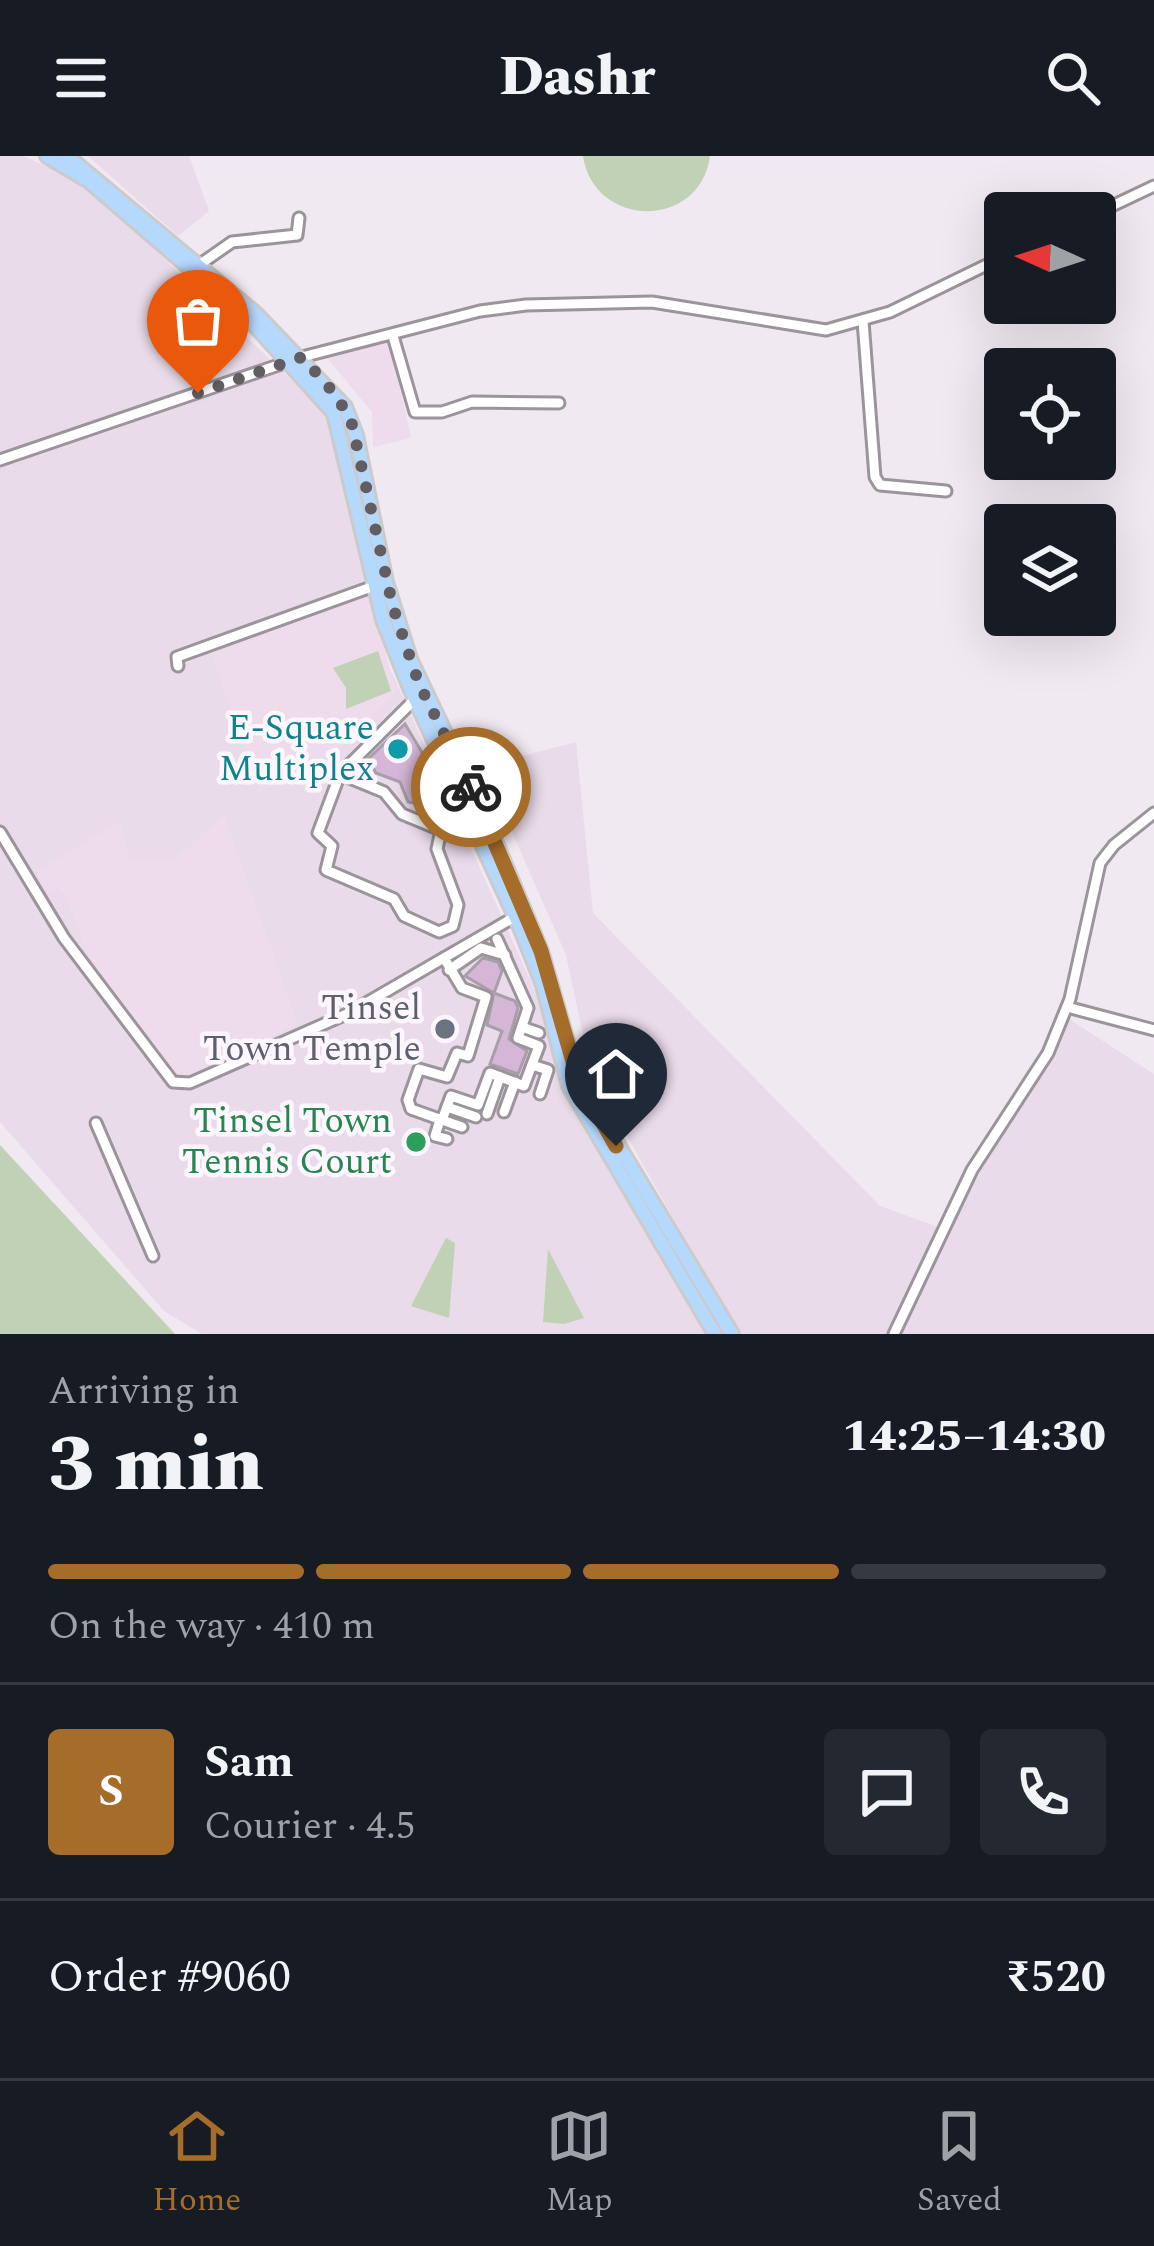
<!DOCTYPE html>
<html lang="en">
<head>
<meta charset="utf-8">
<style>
  body { margin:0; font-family:Spectral,serif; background:#242831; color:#f1f3f6; height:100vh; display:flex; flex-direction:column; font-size:45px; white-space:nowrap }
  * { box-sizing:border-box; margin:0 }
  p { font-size:39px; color:#9ea1a6 }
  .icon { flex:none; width:66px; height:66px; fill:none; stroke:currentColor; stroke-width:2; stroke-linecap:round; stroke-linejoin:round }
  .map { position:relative; height:1178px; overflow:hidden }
  .sheet { display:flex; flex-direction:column; background:#171b24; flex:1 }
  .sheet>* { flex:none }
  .needle { width:78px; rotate:273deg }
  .buttons { position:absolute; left:984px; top:36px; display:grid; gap:24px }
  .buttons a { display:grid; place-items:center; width:132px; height:132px; border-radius:12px; background:#171b24; box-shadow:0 12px 48px #0002; font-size:60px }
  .pin { position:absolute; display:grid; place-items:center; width:102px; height:102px; color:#fff; margin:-123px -51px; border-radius:50% 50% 50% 0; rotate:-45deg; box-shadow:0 0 12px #0007 }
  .pin .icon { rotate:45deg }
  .courier { position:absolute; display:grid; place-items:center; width:120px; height:120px; margin:-60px; border:9px solid #a56d29; border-radius:50%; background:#fff; color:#222; box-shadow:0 3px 15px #0007 }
  .summary em { font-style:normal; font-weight:800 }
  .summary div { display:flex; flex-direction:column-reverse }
  .summary { display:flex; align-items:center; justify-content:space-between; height:204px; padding:0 48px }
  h1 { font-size:78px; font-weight:800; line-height:90px }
  .bar { display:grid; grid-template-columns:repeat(4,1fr); gap:18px 12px; align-content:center; height:144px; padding:0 48px }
  .bar i { height:15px; border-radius:9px; background:#363941 }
  .bar .current { background:#a56d29 }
  .bar p { grid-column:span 4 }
  .line { display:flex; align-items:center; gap:30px; padding:0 48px; border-top:3px solid #363941 }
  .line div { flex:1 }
  .round { display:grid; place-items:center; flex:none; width:126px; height:126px; border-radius:12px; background:#242831 }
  header { display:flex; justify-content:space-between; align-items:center; height:156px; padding:0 48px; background:#171b24; font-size:54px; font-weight:800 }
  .menu { display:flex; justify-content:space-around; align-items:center; height:168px; border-top:3px solid #363941; background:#171b24; font-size:33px; color:#9ea1a6 }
  .menu a { display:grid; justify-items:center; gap:6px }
  .menu .current { color:#a56d29 }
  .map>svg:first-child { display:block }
  .built { fill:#e9dbe9 }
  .industrial { fill:#eedbec }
  .green { fill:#c1d1b5 }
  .building { fill:#d5b6d7; stroke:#a7a0a8; stroke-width:3 }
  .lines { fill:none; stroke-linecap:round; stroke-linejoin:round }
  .minor-casing { stroke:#9b949b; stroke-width:15 }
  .major-casing { stroke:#cbcbcb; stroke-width:18 }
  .minor { stroke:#fff; stroke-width:9 }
  .major { stroke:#b5d8fd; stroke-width:12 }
  .done { stroke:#615d61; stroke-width:12; stroke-dasharray:0 21.6 }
  .route { stroke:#a56d29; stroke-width:15 }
  .culture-dot { fill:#0f9aa8; stroke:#fef6fe; stroke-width:4.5 }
  .worship-dot { fill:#6b7280; stroke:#fef6fe; stroke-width:4.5 }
  .leisure-dot { fill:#2e9e5b; stroke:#fef6fe; stroke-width:4.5 }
  .labels { text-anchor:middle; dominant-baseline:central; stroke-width:9; stroke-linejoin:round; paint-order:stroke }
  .culture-label { font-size:36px; fill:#0d838f; stroke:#fef6fe; text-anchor:end }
  .worship-label { font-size:36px; fill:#5b616d; stroke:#fef6fe; text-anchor:end }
  .leisure-label { font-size:36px; fill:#27864d; stroke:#fef6fe; text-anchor:end }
</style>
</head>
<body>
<header><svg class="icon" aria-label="menu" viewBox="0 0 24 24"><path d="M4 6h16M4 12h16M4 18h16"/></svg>Dashr<svg class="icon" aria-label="search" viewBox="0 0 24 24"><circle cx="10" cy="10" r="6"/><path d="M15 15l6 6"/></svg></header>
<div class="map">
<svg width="1154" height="1178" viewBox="0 0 1154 1178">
  <rect width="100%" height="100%" fill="#f1e9f1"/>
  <g class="built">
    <polygon points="0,0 23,0 83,25 212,148 218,146 222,158 337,267 388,508 541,848 561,934 705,1178 202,1178 164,1155 0,966"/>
    <polygon points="88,0 189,0 209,55 178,80"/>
    <polygon points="576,586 593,757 880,1050 947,1074 1066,861 1154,918 1154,1178 738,1178 591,916 566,799 483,610"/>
  </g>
  <g class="industrial">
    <polygon points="389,182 411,282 373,291 372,256 323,197"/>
    <polygon points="368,438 397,536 340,593 260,637 210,494"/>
    <polygon points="224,658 298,868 176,926 86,796 68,745 58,731 47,736 35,716 121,665 129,703 173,705"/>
  </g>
  <g class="green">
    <path d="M583,0h127c-10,74 -116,73 -127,0z"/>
    <polygon points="378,495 391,535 346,553 346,532 333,512"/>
    <polygon points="0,989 175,1178 0,1178"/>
    <polygon points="446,1082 455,1087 449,1162 411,1150"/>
    <polygon points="548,1093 584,1162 564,1168 543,1166"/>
  </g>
  <g class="building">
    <polygon points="405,568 448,640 432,650 408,646 400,626 376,617 368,603"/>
    <polygon points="483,802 498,806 502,815 494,837 465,820"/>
    <polygon points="494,837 515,845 518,852 509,883 527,895 518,918 490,908 502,875 487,869"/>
  </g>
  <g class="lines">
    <defs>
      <g id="minor">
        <polyline points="1095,58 1154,30"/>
        <polyline points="199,109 232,86 297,79 299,62"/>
        <polyline points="863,165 875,321 880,329 946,335"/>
        <polyline points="393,180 415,256 442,256 472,246 559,247"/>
        <polyline points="0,304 302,201 480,155 526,149 652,146 826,174 890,156 1005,100"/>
        <polyline points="178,510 177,501 374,430"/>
        <polyline points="340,618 318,677 332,690 326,714 394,743 404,760 439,776 453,770 458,749 437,693 441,674 402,658 384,636 340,618 415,543"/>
        <polyline points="0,676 64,782 173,926 190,927 349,857 518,759"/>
        <polyline points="444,802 462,832 486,841 468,900 457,897 447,921 419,913 408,944 411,953 442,964 451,940 478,949 490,917 524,930 539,890 518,882 528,852 497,783"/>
        <polyline points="449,814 481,792 505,799"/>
        <polyline points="1067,851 1154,874"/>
        <polyline points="522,871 539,877"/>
        <polyline points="532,909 548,914 540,938"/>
        <polyline points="447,951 476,961"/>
        <polyline points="504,956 515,926"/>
        <polyline points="487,958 500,921"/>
        <polyline points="440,964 435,980 447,983"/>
        <polyline points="442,964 462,971"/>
        <polyline points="96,967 153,1100"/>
        <polyline points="894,1178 972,1014 1048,897 1070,843 1100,707 1114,689 1154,657"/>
      </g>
      <g id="major">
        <polyline points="47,0 89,25 250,164 334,257 383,464 410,532 520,771 543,829 569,930 715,1178"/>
        <polyline points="67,0 256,158 345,251 356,279 386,426 410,503 486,663 541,795 578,923 732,1178"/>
      </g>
    </defs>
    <use href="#minor" class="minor-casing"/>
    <use href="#major" class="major-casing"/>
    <use href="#minor" class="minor"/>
    <use href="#major" class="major"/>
  </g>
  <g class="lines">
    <polyline class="done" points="198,237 302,201 335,238 351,264 393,451 419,528 471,631"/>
    <polyline class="route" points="471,631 541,795 578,923 616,990"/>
  </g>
  <circle class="culture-dot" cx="398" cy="593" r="12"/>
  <circle class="worship-dot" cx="445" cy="873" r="12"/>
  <circle class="leisure-dot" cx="416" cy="986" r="12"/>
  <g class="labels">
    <g class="culture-label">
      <text x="374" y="572">E-Square<tspan x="374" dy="41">Multiplex</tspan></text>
    </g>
    <g class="worship-label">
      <text x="421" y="852">Tinsel<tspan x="421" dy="41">Town Temple</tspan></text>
    </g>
    <g class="leisure-label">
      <text x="392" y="965">Tinsel Town<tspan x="392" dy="41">Tennis Court</tspan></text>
    </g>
  </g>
</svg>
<div class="buttons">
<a><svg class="needle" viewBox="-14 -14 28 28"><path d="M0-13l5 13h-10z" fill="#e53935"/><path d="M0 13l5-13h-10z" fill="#9ea1a6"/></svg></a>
<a><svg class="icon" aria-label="locate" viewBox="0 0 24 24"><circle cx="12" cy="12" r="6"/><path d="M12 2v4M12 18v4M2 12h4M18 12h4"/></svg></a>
<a><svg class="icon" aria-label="layers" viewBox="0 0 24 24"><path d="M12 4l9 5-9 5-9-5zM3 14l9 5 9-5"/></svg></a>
</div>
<div class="pin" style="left:198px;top:237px;background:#ea580c"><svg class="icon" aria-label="bag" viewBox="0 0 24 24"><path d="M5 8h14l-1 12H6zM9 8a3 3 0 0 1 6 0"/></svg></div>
<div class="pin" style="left:616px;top:990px;background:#1f2937"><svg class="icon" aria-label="home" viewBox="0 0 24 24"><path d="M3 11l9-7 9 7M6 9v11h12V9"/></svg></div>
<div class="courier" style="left:471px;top:631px"><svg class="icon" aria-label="bike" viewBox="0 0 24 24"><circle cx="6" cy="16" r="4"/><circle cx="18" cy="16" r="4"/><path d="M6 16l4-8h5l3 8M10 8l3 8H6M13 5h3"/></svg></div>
</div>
<section class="sheet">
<div class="summary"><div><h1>3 min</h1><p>Arriving in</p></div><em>14:25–14:30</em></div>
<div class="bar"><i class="current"></i><i class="current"></i><i class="current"></i><i></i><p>On the way · 410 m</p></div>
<div class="line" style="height:216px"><b class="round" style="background:#a56d29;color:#fff">S</b><div><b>Sam</b><p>Courier · 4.5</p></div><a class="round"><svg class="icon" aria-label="chat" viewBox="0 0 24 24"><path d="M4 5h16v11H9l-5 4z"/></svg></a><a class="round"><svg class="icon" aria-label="phone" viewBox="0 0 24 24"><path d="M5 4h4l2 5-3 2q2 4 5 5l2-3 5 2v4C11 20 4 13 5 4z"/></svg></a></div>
<div class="line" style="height:156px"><div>Order #9060</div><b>₹520</b></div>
</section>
<nav class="menu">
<a class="current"><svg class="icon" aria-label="home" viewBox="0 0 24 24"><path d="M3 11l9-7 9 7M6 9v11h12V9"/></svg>Home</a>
<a><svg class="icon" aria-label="map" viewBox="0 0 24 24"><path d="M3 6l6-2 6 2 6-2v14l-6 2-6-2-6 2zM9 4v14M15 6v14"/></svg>Map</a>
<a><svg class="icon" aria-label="saved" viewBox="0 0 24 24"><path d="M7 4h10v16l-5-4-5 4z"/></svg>Saved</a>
</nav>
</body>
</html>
